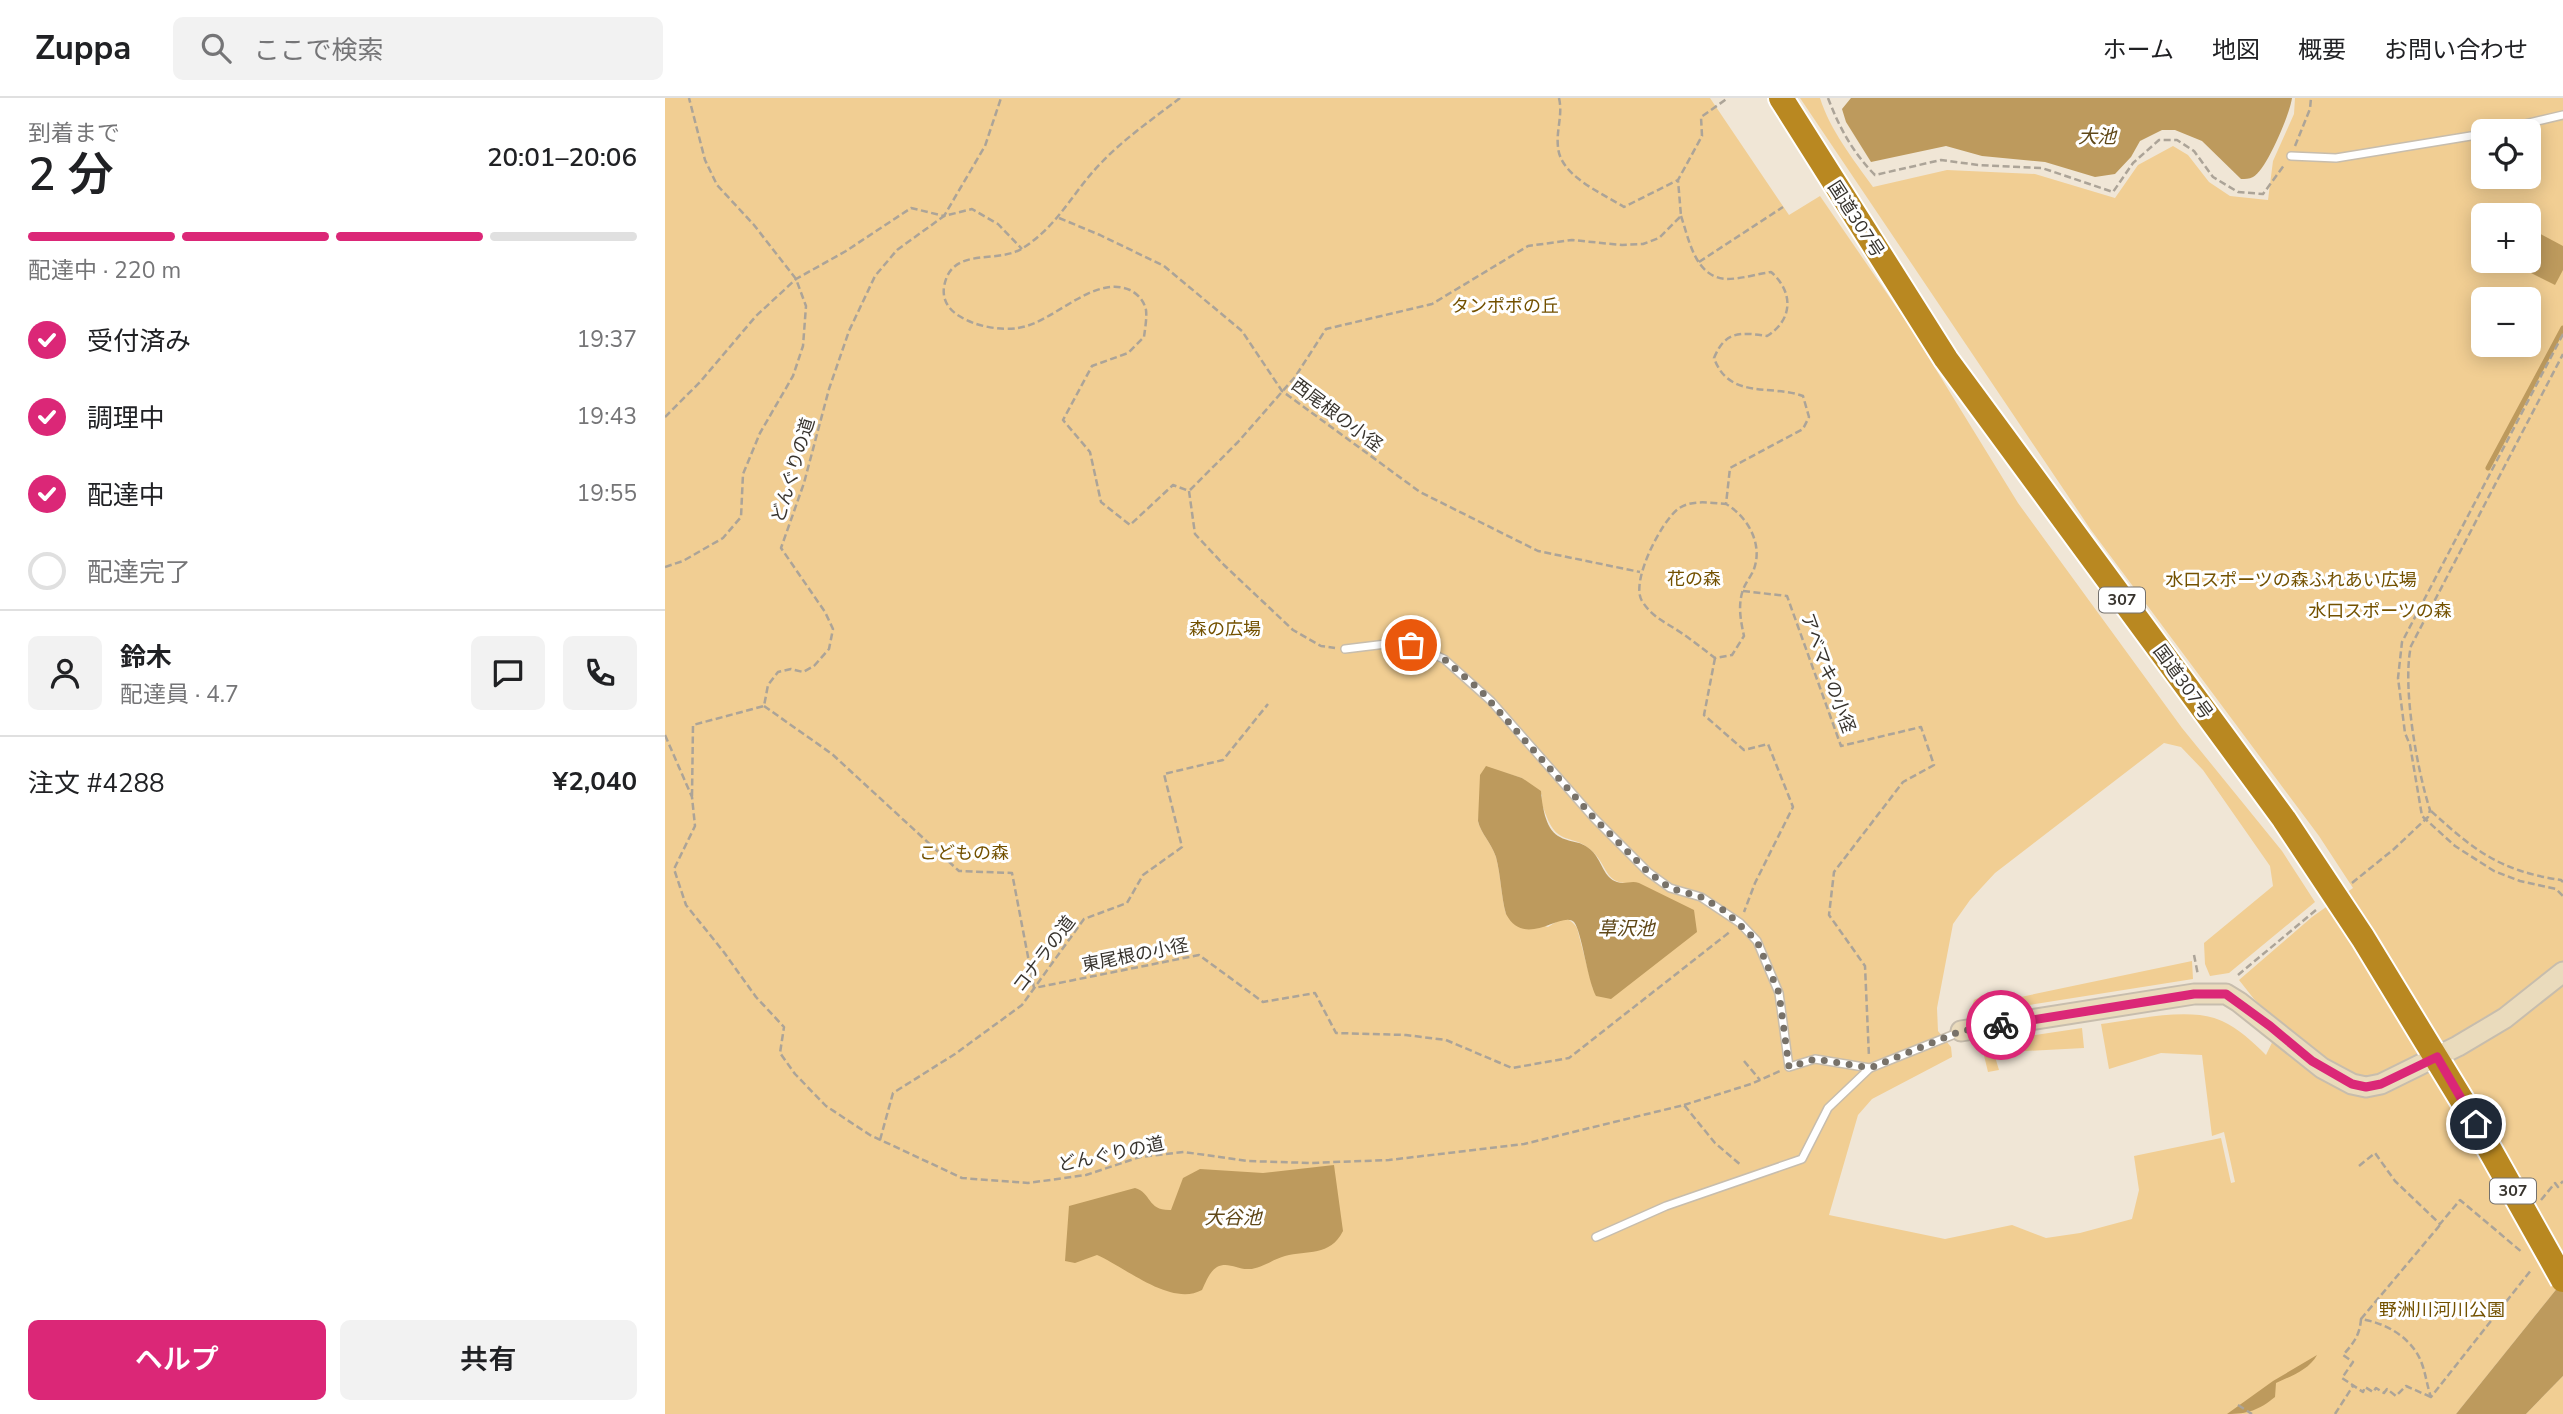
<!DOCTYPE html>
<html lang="ja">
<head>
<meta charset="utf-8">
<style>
  body { margin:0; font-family:"Nunito Sans","Noto Sans JP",sans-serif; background:#f2f2f2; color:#202124; height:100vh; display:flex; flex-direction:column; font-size:26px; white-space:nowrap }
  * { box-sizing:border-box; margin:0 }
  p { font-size:23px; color:#757577 }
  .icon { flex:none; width:38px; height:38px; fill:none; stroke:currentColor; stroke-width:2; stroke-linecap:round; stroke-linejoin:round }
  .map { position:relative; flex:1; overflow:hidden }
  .details { display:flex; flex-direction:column; background:#fff; width:665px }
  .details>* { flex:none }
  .tools { position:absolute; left:1806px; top:21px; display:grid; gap:14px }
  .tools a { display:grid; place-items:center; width:70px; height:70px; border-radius:10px; background:#fff; box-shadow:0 4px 18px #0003; font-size:35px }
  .pin { position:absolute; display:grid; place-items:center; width:60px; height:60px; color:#fff; margin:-30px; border:4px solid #fff; border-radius:50%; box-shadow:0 2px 7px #0007 }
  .courier { position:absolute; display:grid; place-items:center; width:70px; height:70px; margin:-35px; border:5px solid #db2777; border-radius:50%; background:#fff; color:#222; box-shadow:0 2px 9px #0007 }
  .summary em { font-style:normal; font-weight:600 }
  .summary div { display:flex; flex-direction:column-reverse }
  .summary { display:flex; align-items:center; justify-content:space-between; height:119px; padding:0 28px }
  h1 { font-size:46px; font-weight:600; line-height:52px }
  .bar { display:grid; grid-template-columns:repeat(4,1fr); gap:10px 7px; align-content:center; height:84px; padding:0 28px }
  .bar i { height:9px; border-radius:5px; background:#e0e0e0 }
  .bar .active { background:#db2777 }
  .bar p { grid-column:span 4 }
  .line { display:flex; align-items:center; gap:18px; padding:0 28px; border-top:2px solid #e0e0e0 }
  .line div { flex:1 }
  .round { display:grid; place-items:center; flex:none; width:74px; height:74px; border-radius:10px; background:#f2f2f2 }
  ol { padding:0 28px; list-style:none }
  li { display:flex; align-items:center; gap:21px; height:77px }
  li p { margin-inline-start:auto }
  li .icon { padding:7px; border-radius:50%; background:#db2777; color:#fff; stroke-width:4 }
  li:last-child { color:#757577 }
  li i { width:38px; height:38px; border:4px solid #e0e0e0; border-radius:50% }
  .cta { display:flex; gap:14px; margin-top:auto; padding:14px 28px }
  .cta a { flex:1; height:80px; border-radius:10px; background:#db2777; color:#fff; font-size:28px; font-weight:600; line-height:80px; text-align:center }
  .cta a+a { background:#f2f2f2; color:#202124 }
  header { display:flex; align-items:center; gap:42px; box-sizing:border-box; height:98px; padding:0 35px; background:#fff; border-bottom:2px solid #e0e0e0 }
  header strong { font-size:33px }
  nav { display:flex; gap:38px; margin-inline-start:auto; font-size:24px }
  .search { width:490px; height:63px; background:#f2f2f2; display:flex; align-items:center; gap:18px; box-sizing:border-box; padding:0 24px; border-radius:10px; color:#757577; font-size:26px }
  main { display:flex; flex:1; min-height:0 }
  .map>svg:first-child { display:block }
  .green { fill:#f1ce93; fill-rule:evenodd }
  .water { fill:#bd9a5d }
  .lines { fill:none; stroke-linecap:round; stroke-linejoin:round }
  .stream { stroke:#bd9a5d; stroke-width:5 }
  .lane-casing { stroke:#c7bdad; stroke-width:10 }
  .secondary-casing { stroke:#c7bdad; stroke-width:23 }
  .highway-casing { stroke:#fff; stroke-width:28 }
  .path { stroke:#aca498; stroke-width:2.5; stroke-dasharray:7 3.5; stroke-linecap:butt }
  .lane { stroke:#fff; stroke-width:7 }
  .secondary { stroke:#eadbbc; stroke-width:19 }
  .highway { stroke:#b98821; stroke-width:24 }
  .highway-bridge-casing { stroke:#fff; stroke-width:28; stroke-linecap:butt }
  .highway-bridge { stroke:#b98821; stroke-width:24 }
  .done { stroke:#787269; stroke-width:7; stroke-dasharray:0 12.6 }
  .route { stroke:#db2777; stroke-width:9 }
  .labels { text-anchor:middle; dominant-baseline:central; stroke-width:6; stroke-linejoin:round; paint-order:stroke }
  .shield { fill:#fff; stroke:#74716d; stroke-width:2 }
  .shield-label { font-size:16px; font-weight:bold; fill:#38342e }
  .street-label { font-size:18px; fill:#38342e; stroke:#fff }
  .park-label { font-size:18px; fill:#735100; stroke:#fff }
  .water-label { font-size:19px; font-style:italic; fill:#604818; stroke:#fff }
</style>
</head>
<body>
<header>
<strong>Zuppa</strong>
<div class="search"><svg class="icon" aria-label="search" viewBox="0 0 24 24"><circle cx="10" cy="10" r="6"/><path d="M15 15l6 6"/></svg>ここで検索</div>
<nav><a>ホーム</a><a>地図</a><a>概要</a><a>お問い合わせ</a></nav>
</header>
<main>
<section class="details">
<div class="summary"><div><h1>2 分</h1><p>到着まで</p></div><em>20:01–20:06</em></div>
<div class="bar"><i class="active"></i><i class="active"></i><i class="active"></i><i></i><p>配達中 · 220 m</p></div>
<ol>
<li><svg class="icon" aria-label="check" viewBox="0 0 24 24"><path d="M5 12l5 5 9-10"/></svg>受付済み<p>19:37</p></li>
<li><svg class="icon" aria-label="check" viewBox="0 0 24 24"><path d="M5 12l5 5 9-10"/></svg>調理中<p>19:43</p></li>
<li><svg class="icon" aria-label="check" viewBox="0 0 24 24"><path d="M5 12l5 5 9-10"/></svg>配達中<p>19:55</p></li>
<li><i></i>配達完了</li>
</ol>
<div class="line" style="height:126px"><a class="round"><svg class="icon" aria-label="person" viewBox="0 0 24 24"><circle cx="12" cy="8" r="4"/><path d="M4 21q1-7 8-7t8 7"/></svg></a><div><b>鈴木</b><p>配達員 · 4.7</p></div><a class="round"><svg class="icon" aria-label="chat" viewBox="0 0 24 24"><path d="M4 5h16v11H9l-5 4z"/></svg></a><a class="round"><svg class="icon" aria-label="phone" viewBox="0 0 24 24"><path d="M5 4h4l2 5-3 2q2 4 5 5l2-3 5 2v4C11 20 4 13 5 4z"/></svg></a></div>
<div class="line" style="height:91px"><div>注文 #4288</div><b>¥2,040</b></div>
<div class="cta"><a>ヘルプ</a><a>共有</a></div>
</section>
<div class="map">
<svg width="1898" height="1316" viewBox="0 0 1898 1316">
  <rect width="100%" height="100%" fill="#f0e6d6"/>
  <g class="green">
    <path d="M0,0h1045l79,117 31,-19 88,128 110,179 164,225 100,123 33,51 -86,71 -19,3 -5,-12 -1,-21 69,-57 -3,-20 -67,-96 -22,-23 -17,-4 -169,130 -25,27 -17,24 -16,84 1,23 13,16 1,10 -80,42 -14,16 -29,100 116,24 67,-14 34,13 34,-5 52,-14 7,-29 -5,-34 87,-18 10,45 4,-1 -11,-50 -12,4 -10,-81 -41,-2 -52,16 -8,-45c34,-4 89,-18 121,-3 16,7 31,21 44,34l15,-31 -27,-25 -15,-19 73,-63 41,-29 -34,-52 -228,-306 -291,-432h20c10,32 33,61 53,89l74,-17 88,4 80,24 23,-33 35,-19 15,9 21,27 21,14 38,4 5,-39 21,-47 1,-16h268v1183l-107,133h-1791zM1818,33h46v46h-46zM1818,117h46v46h-46zM1818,201h46v46h-46zM821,669l36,11 20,17c-2,9 1,11 4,20 12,33 28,17 48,38 13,13 12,31 34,30l-35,106 -16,-61c-9,-14 -17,-9 -29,-1l-42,-13c-5,-18 -5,-38 -10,-57 -5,-15 -15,-23 -18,-36z"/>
    <polygon points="1527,863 1528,881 1320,914 1307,920 1306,912 1309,902 1325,894 1327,905"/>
    <polygon points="1417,930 1419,950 1342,954 1328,952 1334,972 1323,974 1316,945"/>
    <polygon points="1898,1278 1898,1316 1861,1316"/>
  </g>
  <g class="water">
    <path d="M1186,0h441c-2,16 -26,73 -39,79 -4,2 -8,2 -12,2l-39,-38 -27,-11h-13l-22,11 -9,16 -16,17 -20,3 -50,-15 -63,-6 -36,-10 -75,16 -25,-40 -4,-13z"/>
    <polygon points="1864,130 1898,148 1898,172 1890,187 1842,163 1864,163"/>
    <path d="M821,668l36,12 19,13c1,13 4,37 17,45 13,8 23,3 35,16 9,10 11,26 24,30 8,3 14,-2 22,1l55,27 3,22 -86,67 -15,-3c-9,-17 -14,-64 -22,-74 -12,-12 -49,28 -68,-8 -5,-18 -5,-38 -10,-57 -5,-15 -15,-23 -18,-36l2,-46z"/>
    <path d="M669,1067l9,66c-13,26 -36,19 -58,25 -12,3 -24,13 -36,13 -11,1 -21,-8 -32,-2 -8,5 -11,15 -15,23 -31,17 -77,-23 -105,-35l-22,8 -10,-2 4,-55 66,-18c17,5 12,23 36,22l12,-32 17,-9 63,4z"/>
    <polygon points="1898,1183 1898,1278 1861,1316 1791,1316"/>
    <path d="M1652,1257c-8,15 -26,21 -41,28l-1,14c-16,13 -27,17 -48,17l46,-33z"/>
  </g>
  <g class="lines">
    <polyline class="stream" points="1823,370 1898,230"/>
    <defs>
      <g id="lane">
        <polyline points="1830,33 1898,17"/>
        <polyline points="1626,58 1671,60 1818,36"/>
        <polyline points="680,551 721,546 746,547 779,561 826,603 929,720 983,774 1005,790 1036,799 1075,825 1092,843 1114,895 1124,969 1150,961 1205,970 1163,1010 1137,1061 1001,1108 931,1139"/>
        <polyline points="1205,970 1295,934"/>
      </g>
      <polyline id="secondary" points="1296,933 1529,896 1561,896 1574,904 1657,970 1687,986 1701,989 1716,986 1793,948 1840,920 1898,874"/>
      <polyline id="highway" points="1116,0 1281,261 1619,721 1698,840 1798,1004"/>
    </defs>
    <use href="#lane" class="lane-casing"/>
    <use href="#secondary" class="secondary-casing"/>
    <use href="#highway" class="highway-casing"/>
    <g class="path">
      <path d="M515,0c-26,20 -55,40 -78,64 -29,29 -42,62 -79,86 -26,17 -72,-3 -79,39 -2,14 6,24 17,30 14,9 40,14 57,11 36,-5 75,-54 112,-38 8,4 14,11 16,20 1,8 -1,19 -2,27l-16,16 -36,13 -29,54 27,32 11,50 29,23 43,-40 16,6"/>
      <path d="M894,0c4,17 -3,32 -1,49 2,29 44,46 66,60l54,-27"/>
      <path d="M1163,0c11,29 25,55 47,77l66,-15 37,5 64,3 71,24 20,-29 26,-23h18l17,11 19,26 25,15 25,2 22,-30"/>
      <polyline points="1630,48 1645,11 1646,0"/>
      <path d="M1016,118c8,23 14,62 46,63 14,0 30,-5 44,-7 23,20 22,48 -4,64 -27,-4 -42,-5 -53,22 15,42 56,26 89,38l6,21 -6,12 -73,39 -4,36c-16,-1 -34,-5 -48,5 -17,13 -48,73 -36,92 10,16 23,21 38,31 12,8 23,17 35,26l17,-3 12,-19c-3,-14 -6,-28 -2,-43 2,-9 9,-16 12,-24 9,-25 -6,-52 -28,-65"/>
      <polyline points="394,120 435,137 499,168 577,233 617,293 755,394 873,453 975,474"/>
      <polyline points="1034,164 1118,109"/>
      <polyline points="1898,236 1737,544 1733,580 1740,635 1745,647 1757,718 1790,748 1829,773 1855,783 1891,791 1898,798"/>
      <polyline points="0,319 35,284 91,218 131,181 181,153 246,110 279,118 320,48 336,0"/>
      <polyline points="525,392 573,344 630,279 661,231 767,206 863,148 907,142 957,147 978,146 994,140 1016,118 1013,82 1037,38 1036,19 1063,0"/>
      <polyline points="524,393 530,436 559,467 628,532 656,548 670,550"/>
      <polyline points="0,469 18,463 58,440 76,419 78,376 95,335 128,278 138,248 141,208 131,181 89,127 52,87 40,62 24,0"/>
      <polyline points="1078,493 1122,498 1176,648 1256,629 1269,667 1238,684 1169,774 1164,817 1200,868 1204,959"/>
      <polyline points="1050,560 1039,617 1079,652 1103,646 1128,709 1090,785 1079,814"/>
      <polyline points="99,608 167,656 294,773 347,775 369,890 534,857 598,904 650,895 671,935 741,937 781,942 847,970 904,960 1066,833"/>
      <polyline points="0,637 27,699 30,728 9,771 21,807 58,853 91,899 119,929 115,955 130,976 161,1008 205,1037 297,1080 363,1085 421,1077 475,1059 519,1054 583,1063 645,1065 724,1062 859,1046 1019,1007 1050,1045 1077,1068"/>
      <polyline points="27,698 28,627 99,608 103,587 113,574 126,571 138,574 149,568 164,551 168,531 160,514 116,450 139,385 164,291 184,233 210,178 232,152 279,118 307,111 333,126 357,151"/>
      <path d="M1766,713c44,40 69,60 130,69l2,2"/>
      <path d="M1687,785l42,-34 34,-32 2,-7c-13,-40 -28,-124 -19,-164l152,-292"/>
      <polyline points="1529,857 1533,877"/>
      <polyline points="1573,877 1651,812"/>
      <polyline points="1079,963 1095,982"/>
      <polyline points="1019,1007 1086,986 1115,973"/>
      <polyline points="215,1042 228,995 290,956 357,907 419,821 462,805 478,777 517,749 499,676 558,662 603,606"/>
      <polyline points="1694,1068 1710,1055 1730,1083 1775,1126 1795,1102 1858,1155"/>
      <polyline points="1876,1102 1890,1085 1893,1089 1898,1083"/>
      <polyline points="1696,1221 1775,1127"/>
      <path d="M1766,1299l-25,-11 -10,10 -9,-7 -3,4 -8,-5 -3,4 -8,-5 -2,5 -21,-14 11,-16 -10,-7c10,-11 17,-20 18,-36 25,4 52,19 61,45 4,11 5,22 9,33l101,-128"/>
      <polyline points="1573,1307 1587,1316"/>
      <polyline points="1670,1316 1688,1288"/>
    </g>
    <use href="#lane" class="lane"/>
    <use href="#secondary" class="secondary"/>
    <use href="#highway" class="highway"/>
    <defs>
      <polyline id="highway-bridge" points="1798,1004 1898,1182"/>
    </defs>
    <use href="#highway-bridge" class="highway-bridge-casing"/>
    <use href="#highway-bridge" class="highway-bridge"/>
  </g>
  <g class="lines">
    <polyline class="done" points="746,547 779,561 815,592 929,720 983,774 1005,790 1036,799 1060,813 1092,843 1114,895 1124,969 1150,961 1205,970 1296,933 1336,927"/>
    <polyline class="route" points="1336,927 1529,896 1561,896 1605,928 1647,963 1687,986 1701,989 1716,986 1772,959 1811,1026"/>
  </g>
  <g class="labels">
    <g class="shield">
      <rect x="1434" y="489.5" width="46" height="25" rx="5"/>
      <rect x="1825" y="1080.5" width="46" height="25" rx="5"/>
    </g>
    <g class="shield-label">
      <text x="1457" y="502">307</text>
      <text x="1848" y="1093">307</text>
    </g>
    <g class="street-label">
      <text transform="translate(1191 121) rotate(57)">国道307号</text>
      <text transform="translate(672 317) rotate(37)">西尾根の小径</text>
      <text transform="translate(128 372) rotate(-73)">どんぐりの道</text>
      <text transform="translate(1163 575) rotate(70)">アベマキの小径</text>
      <text transform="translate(1518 584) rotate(54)">国道307号</text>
      <text transform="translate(379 856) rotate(-53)">コナラの道</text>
      <text transform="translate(470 857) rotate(-11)">東尾根の小径</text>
      <text transform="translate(446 1056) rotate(-12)">どんぐりの道</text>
    </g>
    <g class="park-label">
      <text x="840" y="208">タンポポの丘</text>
      <text x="1029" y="481">花の森</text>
      <text x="1626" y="482">水口スポーツの森ふれあい広場</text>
      <text x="1715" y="513">水口スポーツの森</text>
      <text x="560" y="531">森の広場</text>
      <text x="299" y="755">こどもの森</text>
      <text x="1777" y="1212">野洲川河川公園</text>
    </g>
    <g class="water-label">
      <text x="1432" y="39">大池</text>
      <text x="961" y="831">草沢池</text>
      <text x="568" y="1120">大谷池</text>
    </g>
  </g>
</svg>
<div class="tools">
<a><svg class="icon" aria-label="locate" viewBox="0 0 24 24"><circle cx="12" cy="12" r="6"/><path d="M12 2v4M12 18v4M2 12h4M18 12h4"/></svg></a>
<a>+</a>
<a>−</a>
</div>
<div class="pin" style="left:746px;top:547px;background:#ea580c"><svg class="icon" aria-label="bag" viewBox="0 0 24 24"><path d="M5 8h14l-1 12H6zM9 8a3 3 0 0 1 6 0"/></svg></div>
<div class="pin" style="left:1811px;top:1026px;background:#1f2937"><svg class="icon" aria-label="home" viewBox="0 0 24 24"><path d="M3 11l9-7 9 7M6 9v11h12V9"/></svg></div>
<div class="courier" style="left:1336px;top:927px"><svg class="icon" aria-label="bike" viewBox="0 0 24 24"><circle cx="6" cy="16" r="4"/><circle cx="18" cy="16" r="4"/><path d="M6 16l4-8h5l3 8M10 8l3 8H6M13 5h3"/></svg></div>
</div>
</main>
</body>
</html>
